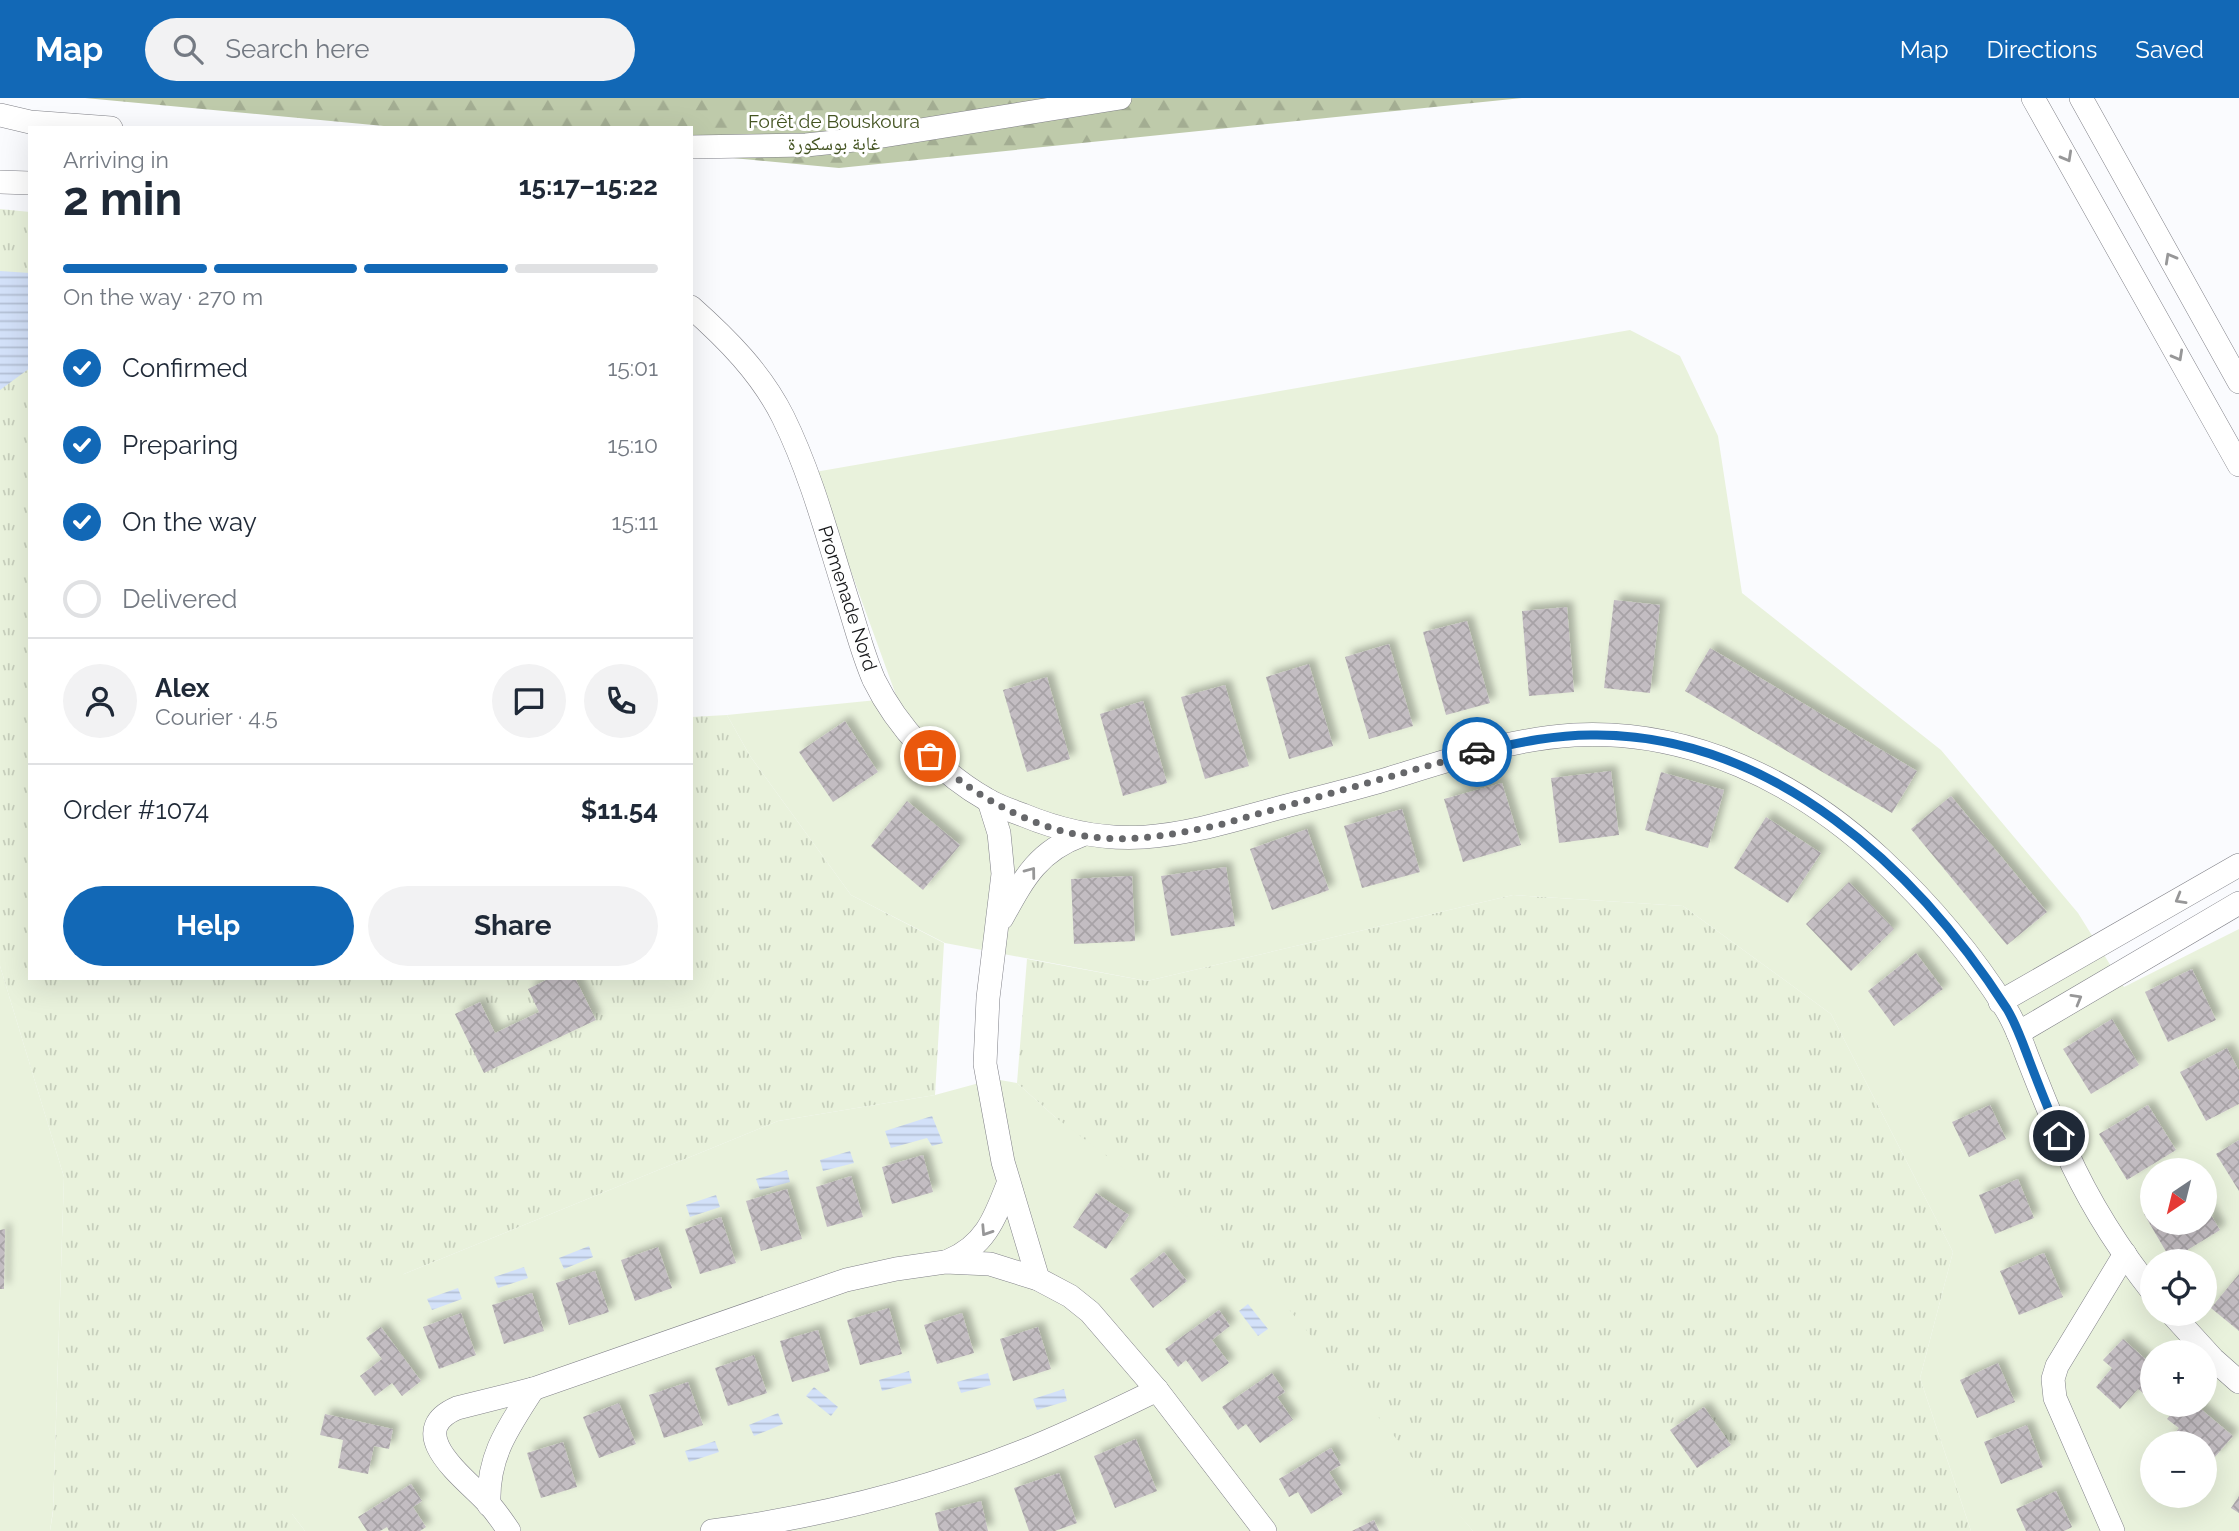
<!DOCTYPE html>
<html lang="en">
<head>
<meta charset="utf-8">
<style>
  body { margin:0; font-family:Raleway,"Noto Naskh Arabic",sans-serif; background:#f2f2f3; color:#1f2937; height:100vh; display:flex; flex-direction:column; font-size:26px; white-space:nowrap }
  * { box-sizing:border-box; margin:0 }
  p { font-size:23px; color:#747a83 }
  .icon { flex:none; width:38px; height:38px; fill:none; stroke:currentColor; stroke-width:2; stroke-linecap:round; stroke-linejoin:round }
  .map { position:relative; flex:1; overflow:hidden }
  .side { position:absolute; left:28px; top:28px; width:665px; height:854px; display:flex; flex-direction:column; background:#fff; border-radius:0px; box-shadow:0 7px 28px #0002 }
  .side>* { flex:none }
  .needle { width:46px; rotate:215deg }
  .controls { position:absolute; left:2140px; top:1060px; display:grid; gap:14px }
  .controls a { display:grid; place-items:center; width:77px; height:77px; border-radius:50%; background:#fff; box-shadow:0 7px 28px #0002; font-size:35px }
  .pin { position:absolute; display:grid; place-items:center; width:60px; height:60px; color:#fff; margin:-30px; border:4px solid #fff; border-radius:50%; box-shadow:0 2px 7px #0007 }
  .courier { position:absolute; display:grid; place-items:center; width:70px; height:70px; margin:-35px; border:5px solid #1268b6; border-radius:50%; background:#fff; color:#222; box-shadow:0 2px 9px #0007 }
  .headline em { font-style:normal; font-weight:700 }
  .headline div { display:flex; flex-direction:column-reverse }
  .headline { display:flex; align-items:center; justify-content:space-between; height:119px; padding:0 35px }
  h1 { font-size:46px; font-weight:700; line-height:52px }
  .bar { display:grid; grid-template-columns:repeat(4,1fr); gap:10px 7px; align-content:center; height:84px; padding:0 35px }
  .bar i { height:9px; border-radius:5px; background:#e0e1e3 }
  .bar .on { background:#1268b6 }
  .bar p { grid-column:span 4 }
  .line { display:flex; align-items:center; gap:18px; padding:0 35px; border-top:2px solid #e0e1e3 }
  .line div { flex:1 }
  .round { display:grid; place-items:center; flex:none; width:74px; height:74px; border-radius:37px; background:#f2f2f3 }
  ol { padding:0 35px; list-style:none }
  li { display:flex; align-items:center; gap:21px; height:77px }
  li p { margin-inline-start:auto }
  li .icon { padding:7px; border-radius:50%; background:#1268b6; color:#fff; stroke-width:4 }
  li:last-child { color:#747a83 }
  li i { width:38px; height:38px; border:4px solid #e0e1e3; border-radius:50% }
  .button { display:flex; gap:14px; margin-top:auto; padding:14px 35px }
  .button a { flex:1; height:80px; border-radius:42px; background:#1268b6; color:#fff; font-size:28px; font-weight:700; line-height:80px; text-align:center }
  .button a+a { background:#f2f2f3; color:#1f2937 }
  header { display:flex; align-items:center; gap:42px; box-sizing:border-box; height:98px; padding:0 35px; background:#1268b6; color:#fff }
  header strong { font-size:33px }
  nav { display:flex; gap:38px; margin-inline-start:auto; font-size:24px }
  .search { width:490px; height:63px; background:#f2f2f3; display:flex; align-items:center; gap:18px; box-sizing:border-box; padding:0 24px; border-radius:38px; color:#747a83; font-size:26px }
  .map>svg:first-child { display:block }
  .grass { fill:url(#grass-tufts) }
  .forest { fill:url(#forest-firs) }
  .green { fill:#e9f2dc; fill-rule:evenodd }
  .water { fill:url(#water-rules) }
  .building { fill:url(#building-cross-hatch); filter:url(#shadow) }
  .lines { fill:none; stroke-linecap:round; stroke-linejoin:round }
  .minor-casing { stroke:#808188; stroke-width:24 }
  .minor { stroke:#fff; stroke-width:23 }
  .oneway { stroke:#979798 }
  .done { stroke:#66676a; stroke-width:7; stroke-dasharray:0 12.6 }
  .route { stroke:#1268b6; stroke-width:9 }
  .labels { text-anchor:middle; dominant-baseline:central; stroke-width:6; stroke-linejoin:round; paint-order:stroke }
  .park-label { font-size:19px; fill:#445422; stroke:#fff }
  .street-label { font-size:19px; fill:#17181a; stroke:#fff }
</style>
</head>
<body>
<header>
<strong>Map</strong>
<div class="search"><svg class="icon" aria-label="search" viewBox="0 0 24 24"><circle cx="10" cy="10" r="6"/><path d="M15 15l6 6"/></svg>Search here</div>
<nav><a>Map</a><a>Directions</a><a>Saved</a></nav>
</header>
<div class="map">
<svg width="2239" height="1433" viewBox="0 0 2239 1433">
  <defs>
    <pattern id="grass-tufts" width="24" height="20" patternUnits="userSpaceOnUse" patternTransform="scale(1.75)"><rect width="24" height="20" fill="#e9f2dc"/><path d="M3 7l-1-3M5 7V3M7 7l1-3M15 17l-1-3M17 17v-4M19 17l1-3" fill="none" stroke="#c7cfbc"/></pattern>
    <pattern id="forest-firs" width="22" height="20" patternUnits="userSpaceOnUse" patternTransform="scale(1.75)"><rect width="22" height="20" fill="#becaaa"/><path d="M5 1l3.5 6h-7zM16 11l3.5 6h-7z" fill="#a3ad92"/></pattern>
    <pattern id="water-rules" width="6" height="5" patternUnits="userSpaceOnUse" patternTransform="scale(1.75)"><rect width="6" height="5" fill="#d3e1f9"/><path d="M0 2.5h6" fill="none" stroke="#b4c0d5"/></pattern>
    <pattern id="building-cross-hatch" width="8" height="8" patternUnits="userSpaceOnUse" patternTransform="scale(1.75)"><rect width="8" height="8" fill="#c3bdc2"/><path d="M0 0l8 8M0 8l8-8" fill="none" stroke="#a7a2a6"/></pattern>
    <filter id="shadow"><feDropShadow dx="6" dy="-6" stdDeviation="3.5" flood-color="#0004"/></filter>
  </defs>
  <rect width="100%" height="100%" fill="#fafbfe"/>
  <g class="grass">
    <polygon points="0,111 30,114 30,880 691,880 691,619 727,617 750,658 851,797 944,845 935,997 778,1023 404,1176 292,1416 305,1433 50,1433 53,1414 64,1079 0,868"/>
    <polygon points="1513,797 1683,808 1831,916 1953,1154 1920,1280 1971,1433 1473,1433 1420,1372 1055,1019 1017,985 1027,861 1147,883"/>
  </g>
  <polygon class="forest" points="85,0 1522,0 839,70 691,56 691,30 405,30"/>
  <g class="green">
    <path d="M1630,232l50,26 38,80 24,157 199,157 137,163 46,74 115,-58v602h-268l-51,-153 33,-126 -122,-238 -148,-108 -170,-11 -366,86 -202,-38 -94,-48 -101,-139 -23,-41 170,-17 -82,-226zM2152,1073h53v52h-53zM2152,1164h53v52h-53zM2152,1255h53v52h-53zM2152,1346h53v52h-53z"/>
    <polygon points="0,868 64,1079 53,1412 50,1433 0,1433"/>
    <polygon points="994,981 1017,985 1055,1019 1253,1168 1473,1433 305,1433 292,1416 290,1248 404,1176 778,1023 935,997"/>
  </g>
  <g class="water">
    <polygon points="0,173 30,175 30,270 0,292"/>
    <polygon points="932,1018 943,1045 932,1048 927,1040 891,1050 885,1033"/>
    <polygon points="850,1053 854,1065 823,1073 820,1062"/>
    <polygon points="787,1072 790,1084 760,1092 756,1081"/>
    <polygon points="716,1097 720,1109 690,1119 686,1107"/>
    <polygon points="589,1148 593,1159 564,1171 559,1160"/>
    <polygon points="524,1169 528,1180 498,1190 494,1179"/>
    <polygon points="458,1190 462,1201 432,1212 427,1201"/>
    <polygon points="1248,1206 1268,1231 1258,1238 1239,1213"/>
    <polygon points="909,1273 912,1285 882,1293 879,1282"/>
    <polygon points="988,1275 991,1287 961,1295 957,1284"/>
    <polygon points="814,1289 838,1309 831,1318 806,1298"/>
    <polygon points="1064,1291 1067,1303 1037,1312 1033,1301"/>
    <polygon points="778,1315 783,1326 754,1338 749,1327"/>
    <polygon points="715,1343 719,1354 689,1364 685,1353"/>
  </g>
  <g class="building">
    <polygon points="1614,502 1660,507 1650,595 1604,590"/>
    <polygon points="1567,509 1574,594 1529,598 1522,513"/>
    <polygon points="1467,523 1490,605 1446,617 1423,534"/>
    <polygon points="1389,546 1413,628 1369,641 1345,559"/>
    <polygon points="1710,550 1917,673 1892,715 1685,593"/>
    <polygon points="1309,566 1333,648 1289,661 1266,579"/>
    <polygon points="1047,579 1070,661 1027,674 1003,592"/>
    <polygon points="1225,587 1249,668 1205,681 1181,599"/>
    <polygon points="1143,603 1167,685 1123,698 1100,616"/>
    <polygon points="845,623 878,674 833,704 799,654"/>
    <polygon points="1611,673 1619,737 1559,745 1551,680"/>
    <polygon points="1661,674 1724,692 1708,750 1645,732"/>
    <polygon points="1502,685 1521,747 1463,764 1444,701"/>
    <polygon points="1951,698 2047,814 2007,847 1911,731"/>
    <polygon points="907,703 960,747 923,792 871,748"/>
    <polygon points="1402,711 1420,774 1362,790 1344,728"/>
    <polygon points="1766,719 1821,755 1788,805 1734,770"/>
    <polygon points="1307,731 1329,792 1272,812 1250,751"/>
    <polygon points="1226,769 1235,828 1171,838 1161,778"/>
    <polygon points="1132,778 1135,843 1074,846 1071,781"/>
    <polygon points="1849,784 1894,831 1851,873 1806,826"/>
    <polygon points="1916,855 1943,891 1894,928 1868,893"/>
    <polygon points="2192,871 2216,922 2168,944 2145,894"/>
    <polygon points="550,880 575,880 596,922 484,975 455,916 480,904 495,935 539,914 528,891"/>
    <polygon points="2112,921 2139,967 2091,996 2063,951"/>
    <polygon points="2227,950 2239,973 2239,1006 2206,1023 2180,974"/>
    <polygon points="1990,1007 2006,1041 1969,1059 1952,1024"/>
    <polygon points="2148,1007 2176,1052 2127,1082 2099,1036"/>
    <polygon points="2239,1042 2239,1093 2216,1056"/>
    <polygon points="923,1057 933,1094 892,1106 882,1069"/>
    <polygon points="851,1078 863,1119 827,1129 816,1089"/>
    <polygon points="2018,1081 2034,1120 1995,1136 1979,1097"/>
    <polygon points="787,1091 802,1141 761,1153 746,1103"/>
    <polygon points="1096,1095 1129,1117 1106,1151 1073,1129"/>
    <polygon points="2205,1107 2220,1132 2171,1162 2144,1116 2152,1111 2152,1125 2205,1125"/>
    <polygon points="721,1119 736,1165 700,1176 685,1131"/>
    <polygon points="5,1131 4,1191 0,1191 0,1132"/>
    <polygon points="658,1149 672,1190 635,1203 621,1162"/>
    <polygon points="1164,1154 1187,1183 1153,1210 1130,1181"/>
    <polygon points="2044,1155 2063,1199 2019,1217 2000,1173"/>
    <polygon points="595,1173 609,1214 569,1227 556,1185"/>
    <polygon points="2239,1176 2239,1233 2211,1210"/>
    <polygon points="532,1195 544,1233 504,1246 492,1207"/>
    <polygon points="889,1210 902,1256 860,1267 847,1222"/>
    <polygon points="1219,1212 1230,1228 1212,1242 1229,1265 1202,1284 1186,1262 1178,1269 1165,1251"/>
    <polygon points="461,1215 476,1257 439,1271 423,1229"/>
    <polygon points="962,1215 974,1255 937,1266 924,1227"/>
    <polygon points="381,1229 421,1283 402,1298 392,1285 375,1298 360,1278 382,1261 366,1240"/>
    <polygon points="1038,1229 1051,1271 1013,1283 1000,1241"/>
    <polygon points="818,1232 830,1273 792,1284 780,1243"/>
    <polygon points="2123,1241 2152,1267 2152,1300 2151,1302 2138,1291 2120,1311 2096,1289 2112,1270 2103,1262"/>
    <polygon points="754,1257 767,1295 728,1308 715,1270"/>
    <polygon points="1998,1265 2015,1304 1977,1320 1960,1282"/>
    <polygon points="1272,1275 1285,1294 1277,1299 1293,1322 1260,1345 1246,1326 1238,1332 1222,1309"/>
    <polygon points="688,1284 703,1327 664,1340 649,1297"/>
    <polygon points="619,1305 636,1346 599,1360 583,1319"/>
    <polygon points="2178,1307 2196,1307 2233,1338 2214,1360 2205,1353 2205,1346 2166,1346 2179,1330 2167,1321"/>
    <polygon points="1704,1309 1731,1347 1697,1370 1670,1332"/>
    <polygon points="325,1316 393,1331 389,1351 374,1348 368,1376 338,1370 343,1342 320,1337"/>
    <polygon points="2027,1327 2043,1369 2001,1386 1984,1344"/>
    <polygon points="1136,1341 1157,1393 1115,1410 1094,1358"/>
    <polygon points="563,1344 577,1389 541,1400 527,1355"/>
    <polygon points="1331,1350 1341,1367 1329,1374 1343,1396 1311,1416 1298,1394 1289,1399 1279,1381"/>
    <polygon points="1059,1375 1077,1425 1055,1433 1029,1433 1014,1390"/>
    <polygon points="411,1386 422,1403 413,1409 426,1429 420,1433 389,1433 387,1429 380,1433 367,1433 358,1419"/>
    <polygon points="2056,1393 2072,1429 2064,1433 2026,1433 2016,1411"/>
    <polygon points="2239,1398 2239,1415 2231,1410"/>
    <polygon points="981,1403 988,1433 939,1433 935,1415"/>
    <polygon points="1374,1422 1379,1433 1352,1433"/>
  </g>
  <g class="lines">
    <defs>
      <g id="minor">
        <polyline points="2033,0 2239,367"/>
        <polyline points="2081,0 2239,284"/>
        <polyline points="0,17 30,24 111,30"/>
        <polyline points="691,49 806,47 864,41 1120,0"/>
        <polyline points="0,84 30,85"/>
        <path d="M691,209c36,32 70,66 92,110 29,59 45,122 65,185 8,25 15,53 26,78 23,47 66,93 112,119 11,7 24,11 37,16 92,38 150,22 241,-3 40,-11 80,-20 120,-32 62,-19 125,-41 190,-45 117,-6 223,46 307,124 48,45 90,94 125,150 9,14 15,31 21,47 10,25 20,51 31,76 23,57 56,111 94,159"/>
        <polyline points="989,703 999,735 1003,776 988,900 985,966 1003,1064 1038,1181"/>
        <path d="M1002,820c22,-40 36,-67 80,-83"/>
        <polyline points="2000,904 2239,767"/>
        <polyline points="2018,935 2239,805"/>
        <path d="M948,1163c37,-15 47,-43 60,-77"/>
        <polyline points="2172,1216 2213,1261 2239,1284"/>
        <path d="M489,1407c-2,-49 19,-77 44,-116"/>
        <path d="M509,1433c-6,-9 -13,-19 -20,-27 -21,-24 -89,-71 -32,-96l76,-19 313,-109 50,-11 49,-7 45,2 48,15 32,17 20,16 67,78 108,141"/>
        <path d="M712,1433c104,-14 211,-40 309,-79 46,-18 91,-40 136,-62"/>
        <polyline points="2113,1433 2055,1300 2053,1281 2057,1268 2125,1156"/>
      </g>
    </defs>
    <use href="#minor" class="minor-casing"/>
    <use href="#minor" class="minor"/>
  </g>
  <defs><path id="oneway-chevron" d="M-2-3.5L2.5 0L-2 3.5" fill="none" stroke-width="1.6" stroke-linecap="round" stroke-linejoin="round" transform="scale(1.75)"/></defs>
  <g class="oneway">
    <use href="#oneway-chevron" transform="translate(2067 59) rotate(61)"/>
    <use href="#oneway-chevron" transform="translate(2170 160) rotate(-119)"/>
    <use href="#oneway-chevron" transform="translate(2178 258) rotate(61)"/>
    <use href="#oneway-chevron" transform="translate(1031 774) rotate(-53)"/>
    <use href="#oneway-chevron" transform="translate(2180 801) rotate(150)"/>
    <use href="#oneway-chevron" transform="translate(2077 901) rotate(-30)"/>
    <use href="#oneway-chevron" transform="translate(986 1133) rotate(123)"/>
  </g>
  <g class="lines">
    <path class="done" d="M930,658c46,42 109,77 172,82 40,3 78,-5 117,-13l258,-73"/>
    <path class="route" d="M1477,654c40,-9 79,-18 120,-17 177,1 320,134 410,274 9,15 15,32 21,48 10,27 21,53 31,79"/>
  </g>
  <g class="labels">
    <g class="park-label">
      <text x="834" y="23">Forêt de Bouskoura<tspan x="834" dy="22">غابة بوسكورة</tspan></text>
    </g>
    <g class="street-label">
      <text transform="translate(848 500) rotate(72)">Promenade Nord</text>
    </g>
  </g>
</svg>
<div class="controls">
<a><svg class="needle" viewBox="-14 -14 28 28"><path d="M0-13l5 13h-10z" fill="#e53935"/><path d="M0 13l5-13h-10z" fill="#747a83"/></svg></a>
<a><svg class="icon" aria-label="locate" viewBox="0 0 24 24"><circle cx="12" cy="12" r="6"/><path d="M12 2v4M12 18v4M2 12h4M18 12h4"/></svg></a>
<a>+</a>
<a>−</a>
</div>
<div class="pin" style="left:930px;top:658px;background:#ea580c"><svg class="icon" aria-label="bag" viewBox="0 0 24 24"><path d="M5 8h14l-1 12H6zM9 8a3 3 0 0 1 6 0"/></svg></div>
<div class="pin" style="left:2059px;top:1038px;background:#1f2937"><svg class="icon" aria-label="home" viewBox="0 0 24 24"><path d="M3 11l9-7 9 7M6 9v11h12V9"/></svg></div>
<div class="courier" style="left:1477px;top:654px"><svg class="icon" aria-label="car" viewBox="0 0 24 24"><path d="M5 17H2v-5l4-1 3-4h7l3 4 3 1v5h-3M9 17h6M6 11h13"/><circle cx="7" cy="17" r="2"/><circle cx="17" cy="17" r="2"/></svg></div>
<section class="side">
<div class="headline"><div><h1>2 min</h1><p>Arriving in</p></div><em>15:17–15:22</em></div>
<div class="bar"><i class="on"></i><i class="on"></i><i class="on"></i><i></i><p>On the way · 270 m</p></div>
<ol>
<li><svg class="icon" aria-label="check" viewBox="0 0 24 24"><path d="M5 12l5 5 9-10"/></svg>Confirmed<p>15:01</p></li>
<li><svg class="icon" aria-label="check" viewBox="0 0 24 24"><path d="M5 12l5 5 9-10"/></svg>Preparing<p>15:10</p></li>
<li><svg class="icon" aria-label="check" viewBox="0 0 24 24"><path d="M5 12l5 5 9-10"/></svg>On the way<p>15:11</p></li>
<li><i></i>Delivered</li>
</ol>
<div class="line" style="height:126px"><a class="round"><svg class="icon" aria-label="person" viewBox="0 0 24 24"><circle cx="12" cy="8" r="4"/><path d="M4 21q1-7 8-7t8 7"/></svg></a><div><b>Alex</b><p>Courier · 4.5</p></div><a class="round"><svg class="icon" aria-label="chat" viewBox="0 0 24 24"><path d="M4 5h16v11H9l-5 4z"/></svg></a><a class="round"><svg class="icon" aria-label="phone" viewBox="0 0 24 24"><path d="M5 4h4l2 5-3 2q2 4 5 5l2-3 5 2v4C11 20 4 13 5 4z"/></svg></a></div>
<div class="line" style="height:91px"><div>Order #1074</div><b>$11.54</b></div>
<div class="button"><a>Help</a><a>Share</a></div>
</section>
</div>
</body>
</html>
